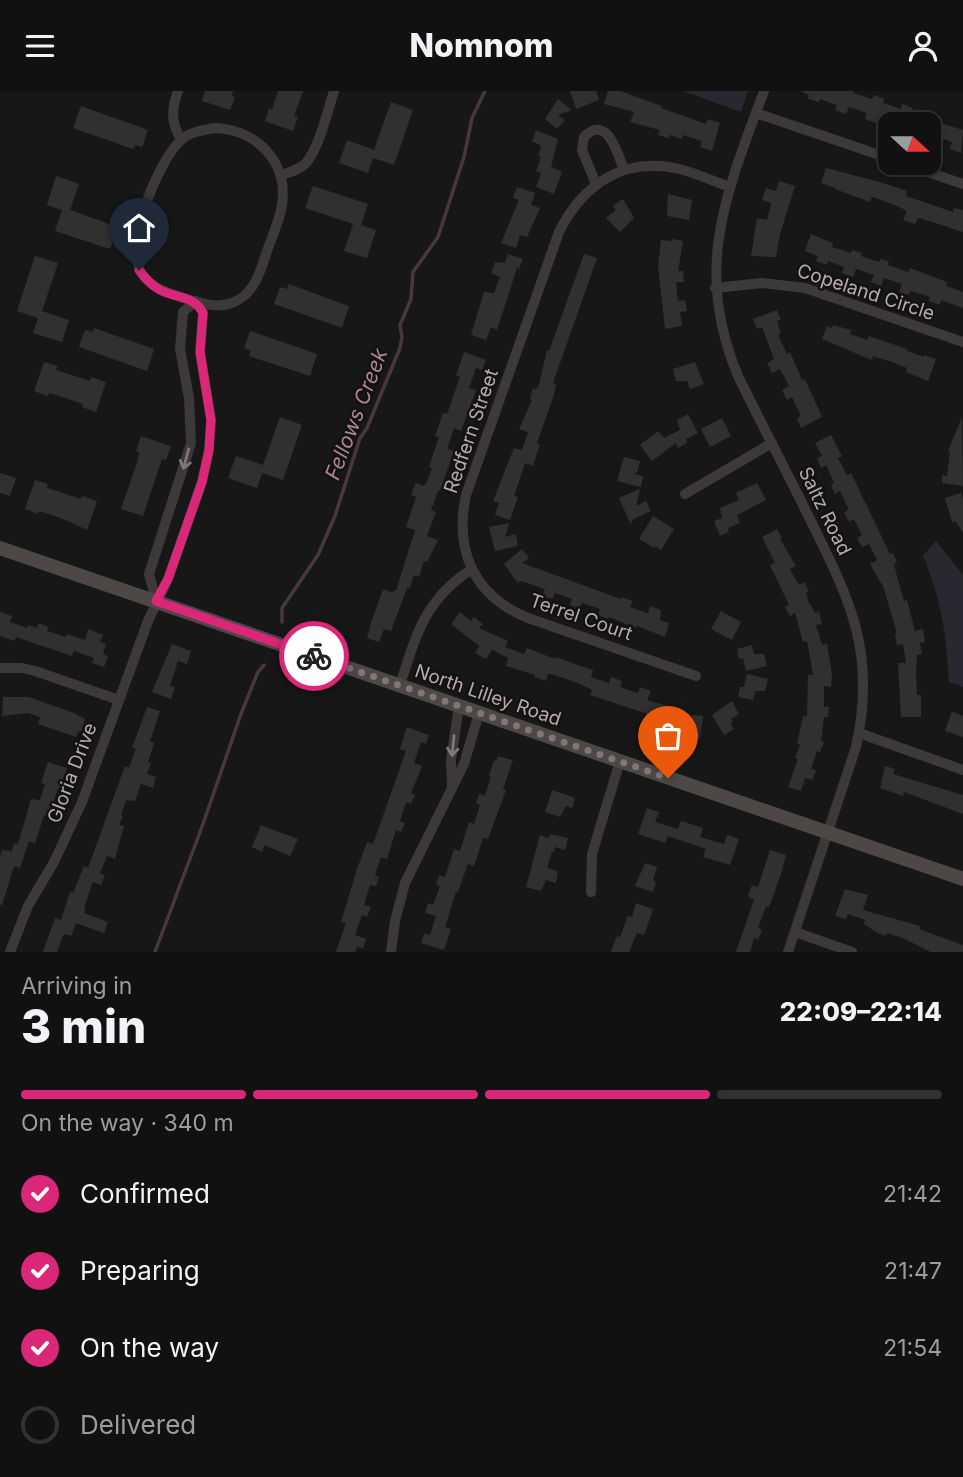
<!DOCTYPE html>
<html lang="en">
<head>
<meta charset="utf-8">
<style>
  body { margin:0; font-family:Inter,sans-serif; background:#1b1a1a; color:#f1f3f6; height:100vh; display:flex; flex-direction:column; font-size:26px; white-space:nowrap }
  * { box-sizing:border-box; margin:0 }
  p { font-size:23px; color:#9c9d9f }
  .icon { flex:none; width:38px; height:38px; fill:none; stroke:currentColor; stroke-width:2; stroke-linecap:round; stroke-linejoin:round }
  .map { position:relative; height:861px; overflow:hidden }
  .details { display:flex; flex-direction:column; background:#121111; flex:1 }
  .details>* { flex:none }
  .needle { width:46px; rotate:111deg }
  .tools { position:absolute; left:878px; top:21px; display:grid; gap:14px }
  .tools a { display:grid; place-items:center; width:63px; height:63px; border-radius:14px; background:#121111; box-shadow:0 4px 10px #0003,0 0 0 2px #313131; font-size:35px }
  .pin { position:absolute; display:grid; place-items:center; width:60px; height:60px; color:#fff; margin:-72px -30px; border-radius:50% 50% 50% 0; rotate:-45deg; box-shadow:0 0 7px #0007 }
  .pin .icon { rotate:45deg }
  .courier { position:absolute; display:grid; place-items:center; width:70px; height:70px; margin:-35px; border:5px solid #db2777; border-radius:50%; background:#fff; color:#222; box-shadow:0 2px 9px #0007 }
  .summary em { font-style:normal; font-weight:800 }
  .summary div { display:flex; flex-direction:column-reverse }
  .summary { display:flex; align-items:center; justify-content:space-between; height:119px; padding:0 21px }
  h1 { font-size:46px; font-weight:800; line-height:52px }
  .bar { display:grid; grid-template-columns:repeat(4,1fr); gap:10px 7px; align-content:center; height:84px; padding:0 21px }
  .bar i { height:9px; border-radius:5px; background:#313131 }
  .bar .current { background:#db2777 }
  .bar p { grid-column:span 4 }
  ol { padding:0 21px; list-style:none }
  li { display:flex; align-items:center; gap:21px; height:77px }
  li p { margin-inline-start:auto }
  li .icon { padding:7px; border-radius:50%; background:#db2777; color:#fff; stroke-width:4 }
  li:last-child { color:#9c9d9f }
  li i { width:38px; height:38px; border:4px solid #313131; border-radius:50% }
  header { display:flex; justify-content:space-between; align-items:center; height:91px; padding:0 21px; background:#121111; font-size:32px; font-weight:800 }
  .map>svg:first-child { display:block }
  .green { fill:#2b2730 }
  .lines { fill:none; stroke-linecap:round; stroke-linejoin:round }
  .stream { stroke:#48383c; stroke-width:3.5 }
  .building { fill:#32302f }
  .street { stroke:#3d3938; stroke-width:10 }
  .secondary { stroke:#4d4746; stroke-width:14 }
  .oneway { stroke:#807777 }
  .done { stroke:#7f7777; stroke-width:7; stroke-dasharray:0 12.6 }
  .route { stroke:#db2777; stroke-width:9 }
  .labels { text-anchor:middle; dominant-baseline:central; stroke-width:5; stroke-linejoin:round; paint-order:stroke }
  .street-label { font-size:19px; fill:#b7aaaa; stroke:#131212 }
  .water-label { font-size:21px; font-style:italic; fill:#ae858e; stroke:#131212 }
</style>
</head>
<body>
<header><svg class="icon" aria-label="menu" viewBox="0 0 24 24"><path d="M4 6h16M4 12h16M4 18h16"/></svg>Nomnom<svg class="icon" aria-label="person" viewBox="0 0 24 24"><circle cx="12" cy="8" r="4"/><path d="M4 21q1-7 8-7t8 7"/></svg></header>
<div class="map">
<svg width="963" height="861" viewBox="0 0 963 861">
  <rect width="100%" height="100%" fill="#181717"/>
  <g class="green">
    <polygon points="683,0 748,0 741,21"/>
    <path d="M936,450l27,34v112l-14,-5c-3,-48 -7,-81 -26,-126z"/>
  </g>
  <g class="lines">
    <g class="stream">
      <polyline points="282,531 282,517 318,464 335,425 360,347 367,337 400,257 402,246 400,234 411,208 413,181 438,146 464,66 472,27 485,0"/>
      <polyline points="155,861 203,733 241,623 258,581 264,574"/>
    </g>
  </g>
  <g class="building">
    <polygon points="205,0 233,0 232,5 235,6 230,19 202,10"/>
    <polygon points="278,0 303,0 294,25 298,26 293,40 265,30 269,17 272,18"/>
    <polygon points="570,0 596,0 599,9 576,18"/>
    <polygon points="608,0 620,0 662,15 661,17 706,33 708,28 720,32 712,60 700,56 702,50 683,44 682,48 670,44 668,47 658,44 660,39 630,31 634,21 604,13"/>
    <polygon points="801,0 854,0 853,2 872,8 874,4 884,8 883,12 901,18 902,13 913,17 910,23 929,30 931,25 941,29 940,32 963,39 961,62 950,58 952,51 929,43 929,33 894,33 895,32 878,26 876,32 865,28 867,22 849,16 846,23 835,19 837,14 820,8 819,11 808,8 809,4"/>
    <polygon points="558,8 572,19 558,24 565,29 557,38 545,28"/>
    <polygon points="391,11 413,19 394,74 373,67 368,82 339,72 347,49 374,59"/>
    <polygon points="81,15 148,39 142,56 135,54 133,58 73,37"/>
    <polygon points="536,39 558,48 551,76 562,81 554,103 536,96 541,82 536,80 541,66 538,65 541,56 539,53 532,51"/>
    <polygon points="826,77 880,91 907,100 906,105 953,121 954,117 963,119 963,141 920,127 918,127 915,133 903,129 907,120 893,113 872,106 870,111 835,98 835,97 821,92"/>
    <polygon points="56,85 79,93 70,119 118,136 110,158 55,140 62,119 47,114"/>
    <polygon points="779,90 795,95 780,143 776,166 751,165 757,127 767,129 771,112 762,109 766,97 776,100"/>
    <polygon points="313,95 368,113 361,134 376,139 367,167 344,160 353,133 305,117"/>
    <polygon points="517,96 535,102 531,114 540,117 527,146 520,144 516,157 501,152 519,109 513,107"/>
    <polygon points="668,103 692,109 689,129 667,125"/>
    <polygon points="623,108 634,127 620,141 606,127 616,119 613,115"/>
    <polygon points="811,143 833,152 832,156 851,162 852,159 862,162 861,165 879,171 881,168 889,171 888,174 908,181 910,177 947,191 946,195 963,201 963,217 941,209 940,214 929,210 930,206 911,200 909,204 899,201 902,193 884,187 881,195 871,191 874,184 856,178 853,186 842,182 844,176 828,170 827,174 816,170 818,165 805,160"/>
    <polygon points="672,148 683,150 678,180 683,180 684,191 676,191 678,210 685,209 687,220 680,221 682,235 665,238 658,175 661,149 672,150"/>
    <polygon points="508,163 523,168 519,178 517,177 497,239 491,236 486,249 471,244 484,201 494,202 500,186 491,182 495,171 505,172"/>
    <polygon points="584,163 597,167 553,292 556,293 554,304 537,352 540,353 533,375 525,372 514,405 518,406 510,429 495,424 499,412 493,410 514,357 522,359 528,341 519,338 532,309 530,308 533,297 536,298 539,294 547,259 549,260"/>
    <polygon points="35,165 58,172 42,220 69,229 62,251 33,242 38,227 17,220"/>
    <polygon points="289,193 349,215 342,237 274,213 280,196 287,198"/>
    <polygon points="777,219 781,229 777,230 781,242 778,244 787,263 790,261 802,289 805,288 822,326 801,337 797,327 801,325 792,306 787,309 782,299 789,295 780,278 772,282 767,272 774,268 762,236 757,238 753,228"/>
    <polygon points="833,234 851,239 850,243 867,249 869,245 907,258 907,260 924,266 924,264 936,268 928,290 906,281 907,277 892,271 873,265 872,269 862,265 822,248 827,235 832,237"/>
    <polygon points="94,237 154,258 147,280 79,256 85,239 93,241"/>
    <polygon points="250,240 317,263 310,285 249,265 251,260 244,257"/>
    <polygon points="464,261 486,269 482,279 476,277 469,297 476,299 461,340 454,337 447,358 454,360 440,400 438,400 431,419 436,421 427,445 438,449 427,471 424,470 419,486 414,484 410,497 407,497 391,540 384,538 379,551 367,547 371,532 383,498 393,502 394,499 396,500 415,439 406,436 416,406 411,404 416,392 423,395 426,393 432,377 429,376 439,346 435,345 443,322 447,323 460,286 456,284"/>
    <polygon points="44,271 58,275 56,279 78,286 90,290 91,286 106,291 96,321 82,316 83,313 59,305 49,302 48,305 34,300"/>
    <polygon points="695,271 704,293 690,298 687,290 676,290 673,278"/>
    <polygon points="688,323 698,342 686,348 687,352 678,357 676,352 652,370 640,354 658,340 664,347 680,339 677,329"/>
    <polygon points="280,326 302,334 283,389 262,382 257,397 228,387 236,365 263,374"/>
    <polygon points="962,326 963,395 942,392 942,384 947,385 950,361 948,360"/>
    <polygon points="722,327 731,345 710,356 701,338"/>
    <polygon points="831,344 842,365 838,367 847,384 851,382 890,463 893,462 897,471 894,473 898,489 904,510 907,509 915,540 923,538 925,551 920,552 922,563 917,564 916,582 917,604 921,604 921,626 901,626 898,572 906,572 903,553 897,554 895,543 897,542 883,495 870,473 877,469 869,453 862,456 857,447 862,444 854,428 849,431 844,421 849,419 840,400 835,403 831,394 834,392 826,374 821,377 817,367 822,365 815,352"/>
    <polygon points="141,345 171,355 166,369 162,368 143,425 121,418 137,372 139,361 136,360"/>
    <polygon points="624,366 640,370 637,381 634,383 643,385 641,396 617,390"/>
    <polygon points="0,382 16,387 10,405 0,402"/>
    <polygon points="35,389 48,393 47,397 72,405 81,408 82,405 97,410 87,439 61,427 39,420 38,423 25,418"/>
    <polygon points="757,392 766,409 737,424 740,432 728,437 729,441 720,445 714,430 722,427 720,417 739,409 736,402"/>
    <polygon points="640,398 636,415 646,410 651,420 632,429 631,434 619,407"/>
    <polygon points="961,402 963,410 963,441 955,430 952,431 945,407"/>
    <polygon points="653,425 674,438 661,459 655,455 654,457 639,448"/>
    <polygon points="509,432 505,446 516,443 518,455 495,460 489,436"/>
    <polygon points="777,438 782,447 780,448 796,475 790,478 799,494 804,491 809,500 806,502 808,507 807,508 815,522 819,521 822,533 816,534 822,554 827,553 832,583 831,596 824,595 824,616 829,616 828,626 824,626 821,650 824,651 820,661 817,660 811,678 816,679 812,689 805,687 801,700 788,696 798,668 795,667 800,654 797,653 803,625 807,625 808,584 813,584 807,550 803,551 795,522 790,525 785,516 789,514 770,474 775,472 762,446"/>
    <polygon points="522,458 529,467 522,472 621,508 621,506 633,510 630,516 648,522 650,515 661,519 660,529 669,532 665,546 637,535 636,537 609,526 608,528 598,524 600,518 582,512 580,518 570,514 572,508 555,502 552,508 542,505 545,498 521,490 518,492 504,473"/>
    <polygon points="721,520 741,531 732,549 711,538"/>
    <polygon points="0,521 12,525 10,531 27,537 28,534 37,537 39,532 48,536 47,540 66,546 67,543 85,549 88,538 103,544 100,551 106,553 103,563 108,565 104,576 92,572 94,567 74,560 72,565 16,546 15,550 0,545"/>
    <polygon points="460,521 471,530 474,526 483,533 479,537 508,550 505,556 524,563 527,557 555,568 556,566 566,570 593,579 591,586 609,592 611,586 622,590 620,596 638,602 640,596 651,600 647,609 675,617 670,631 661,628 656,636 644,632 648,623 590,604 592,599 578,592 551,583 548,583 546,590 534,586 535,584 506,575 508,567 492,559 486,568 475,562 479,555 451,533"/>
    <polygon points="172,553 191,560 187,573 178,570 170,595 175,596 171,608 152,601"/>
    <polygon points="752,554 754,563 764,563 767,575 746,580 743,567 739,568 737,558"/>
    <polygon points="747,583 768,588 765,600 755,600 753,609 738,606 740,596 744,596"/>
    <polygon points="3,606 29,606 76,623 85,628 81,641 78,640 76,646 38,633 40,626 28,622 2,625"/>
    <polygon points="732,610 739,623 731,628 733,631 730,632 734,638 724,644 712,624"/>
    <polygon points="147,616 160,620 150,650 154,652 148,671 151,672 147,683 156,686 153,697 141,693 135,710 126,709 121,724 123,725 119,734 124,735 115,768 107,765 100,782 105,784 101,794 93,791 84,816 86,817 84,822 108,831 104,842 76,832 71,845 65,843 63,845 57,861 43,861 55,827 61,829 70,801 73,802 84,775 88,777 125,675 129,677 136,658 132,657"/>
    <polygon points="952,620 963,625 963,646 945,640"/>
    <polygon points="692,624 703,625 700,648 675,645 677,628 691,630"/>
    <polygon points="407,636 429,644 426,653 421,651 414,672 422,675 411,702 415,704 411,713 406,711 400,730 405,732 401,741 396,739 387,768 381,766 375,784 379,786 376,795 370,794 364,814 371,816 367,826 362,824 355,844 366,848 363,857 357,856 355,861 336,861 346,832 341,831 357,778 367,751 373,753 406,660 400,658"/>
    <polygon points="498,665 513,669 503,698 506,699 488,748 483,747 474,775 468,773 458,801 456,801 445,836 451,838 444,859 421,852 424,842 430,844 436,825 425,822 428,812 433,814 440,795 436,794 439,784 445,786 454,758 460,760 469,731 474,733 480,714 476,713 479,703 485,705 491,686 489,685 494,669 496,670"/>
    <polygon points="48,671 67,677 60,698 58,697 49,726 44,724 35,752 29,750 20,777 14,775 2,814 0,814 0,766 2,759 12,760 14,752 18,753 31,708 40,709 45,693 41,692"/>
    <polygon points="885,675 895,678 893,683 963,704 963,723 904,701 903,705 880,697"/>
    <polygon points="552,699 575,707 572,717 566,715 560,726 545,721"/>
    <polygon points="647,717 659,721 655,731 678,738 681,730 703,737 700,746 724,753 727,744 739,748 730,774 703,766 706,758 668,745 665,752 638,743"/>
    <polygon points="261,734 298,748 290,765 265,754 262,761 252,756"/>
    <polygon points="550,743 568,747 565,759 555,756 554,761 552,761 547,777 558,780 556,792 546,789 541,800 526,796 540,744 549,747"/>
    <polygon points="770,759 786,764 781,783 769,816 766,815 758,837 762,839 758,849 754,847 750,861 736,861 754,809 748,805 752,794 758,796"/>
    <polygon points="645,772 657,776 653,789 656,791 653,801 635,795"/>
    <polygon points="845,798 868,804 863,819 920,835 919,838 963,854 963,861 931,861 905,848 887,842 886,845 876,841 864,833 865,829 848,823 846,828 835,825"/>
    <polygon points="636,812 653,818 644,844 637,842 629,861 611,861 617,845 620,846 628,825 632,826"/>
  </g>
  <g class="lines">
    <g class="street">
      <path d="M178,0c-7,19 -7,31 3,49"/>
      <path d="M764,0c-38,103 -71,177 -26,285 22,45 45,89 67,133 42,86 73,139 51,238l-68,205"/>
      <polyline points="756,22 891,68"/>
      <path d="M215,37c44,2 76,37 66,82 -3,14 -9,27 -14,41 -6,18 -11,39 -29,49 -16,10 -35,4 -51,-1 -16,-5 -32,-9 -43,-22 -23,-27 14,-115 36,-136 9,-9 23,-11 35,-13z"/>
      <polyline points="901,72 963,93"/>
      <path d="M281,84c9,-3 18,-5 25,-12 13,-15 22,-53 28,-72"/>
      <path d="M596,93l-14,-34 2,-13c23,-24 34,17 40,33"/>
      <polyline points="715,197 762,192 805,197 963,251"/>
      <polyline points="685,403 772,352"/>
      <polyline points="0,577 22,577 35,580 119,609"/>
      <path d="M696,585l-168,-58c-54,-22 -74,-67 -62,-123l93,-263c24,-48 65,-76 120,-63 17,4 34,12 51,18"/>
      <path d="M400,594c16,-50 25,-86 72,-116"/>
      <polyline points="859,642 963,679"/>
      <polyline points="452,696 451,669 459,615"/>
      <polyline points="591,801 592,763 620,670"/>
      <polyline points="795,841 852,861"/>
      <polyline points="10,861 28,815 54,771 82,711 148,530 168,488 202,391 209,359 211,329 200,261 203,222 196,210 183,221 180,258 189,307 191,352 149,483 156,510"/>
      <polyline points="391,861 395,830 405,792 464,673 479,622"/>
    </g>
    <polyline class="secondary" points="0,457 963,788"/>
  </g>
  <defs><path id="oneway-shaft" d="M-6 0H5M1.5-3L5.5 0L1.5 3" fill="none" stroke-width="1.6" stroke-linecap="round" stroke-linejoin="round" transform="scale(1.75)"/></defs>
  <g class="oneway">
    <use href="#oneway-shaft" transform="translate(186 368) rotate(105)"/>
    <use href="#oneway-shaft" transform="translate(453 655) rotate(96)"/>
  </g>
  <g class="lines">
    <polyline class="done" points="314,565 668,687"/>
    <path class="route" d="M139,179c6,8 12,15 21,20 16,8 35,6 43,23l-3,39 11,68 -2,30 -7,32 -34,97 -12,22 158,55"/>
  </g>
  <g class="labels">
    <g class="street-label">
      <text transform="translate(866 201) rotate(18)">Copeland Circle</text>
      <text transform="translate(471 340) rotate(-71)">Redfern Street</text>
      <text transform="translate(825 420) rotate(64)">Saltz Road</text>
      <text transform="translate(581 526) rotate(19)">Terrel Court</text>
      <text transform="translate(488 604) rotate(19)">North Lilley Road</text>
      <text transform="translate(72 682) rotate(-69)">Gloria Drive</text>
    </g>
    <g class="water-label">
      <text transform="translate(356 323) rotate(-69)">Fellows Creek</text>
    </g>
  </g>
</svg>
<div class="tools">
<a><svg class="needle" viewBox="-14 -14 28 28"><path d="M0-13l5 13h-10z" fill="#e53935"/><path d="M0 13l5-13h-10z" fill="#9c9d9f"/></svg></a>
</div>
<div class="pin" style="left:668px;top:687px;background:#ea580c"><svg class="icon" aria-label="bag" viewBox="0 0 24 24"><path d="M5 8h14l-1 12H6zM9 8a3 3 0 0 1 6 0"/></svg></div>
<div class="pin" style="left:139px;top:179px;background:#1f2937"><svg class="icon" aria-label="home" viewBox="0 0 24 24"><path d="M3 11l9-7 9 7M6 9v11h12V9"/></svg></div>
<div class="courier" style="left:314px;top:565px"><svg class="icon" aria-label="bike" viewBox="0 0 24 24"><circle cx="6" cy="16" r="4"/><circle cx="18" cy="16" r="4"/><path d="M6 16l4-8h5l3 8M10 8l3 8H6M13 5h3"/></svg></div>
</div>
<section class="details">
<div class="summary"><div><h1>3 min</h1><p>Arriving in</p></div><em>22:09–22:14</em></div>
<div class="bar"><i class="current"></i><i class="current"></i><i class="current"></i><i></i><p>On the way · 340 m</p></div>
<ol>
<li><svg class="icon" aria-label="check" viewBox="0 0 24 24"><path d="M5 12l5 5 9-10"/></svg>Confirmed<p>21:42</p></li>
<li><svg class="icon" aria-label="check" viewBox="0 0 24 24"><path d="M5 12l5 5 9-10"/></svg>Preparing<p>21:47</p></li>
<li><svg class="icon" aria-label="check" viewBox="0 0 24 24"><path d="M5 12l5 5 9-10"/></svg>On the way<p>21:54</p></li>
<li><i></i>Delivered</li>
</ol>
</section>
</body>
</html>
